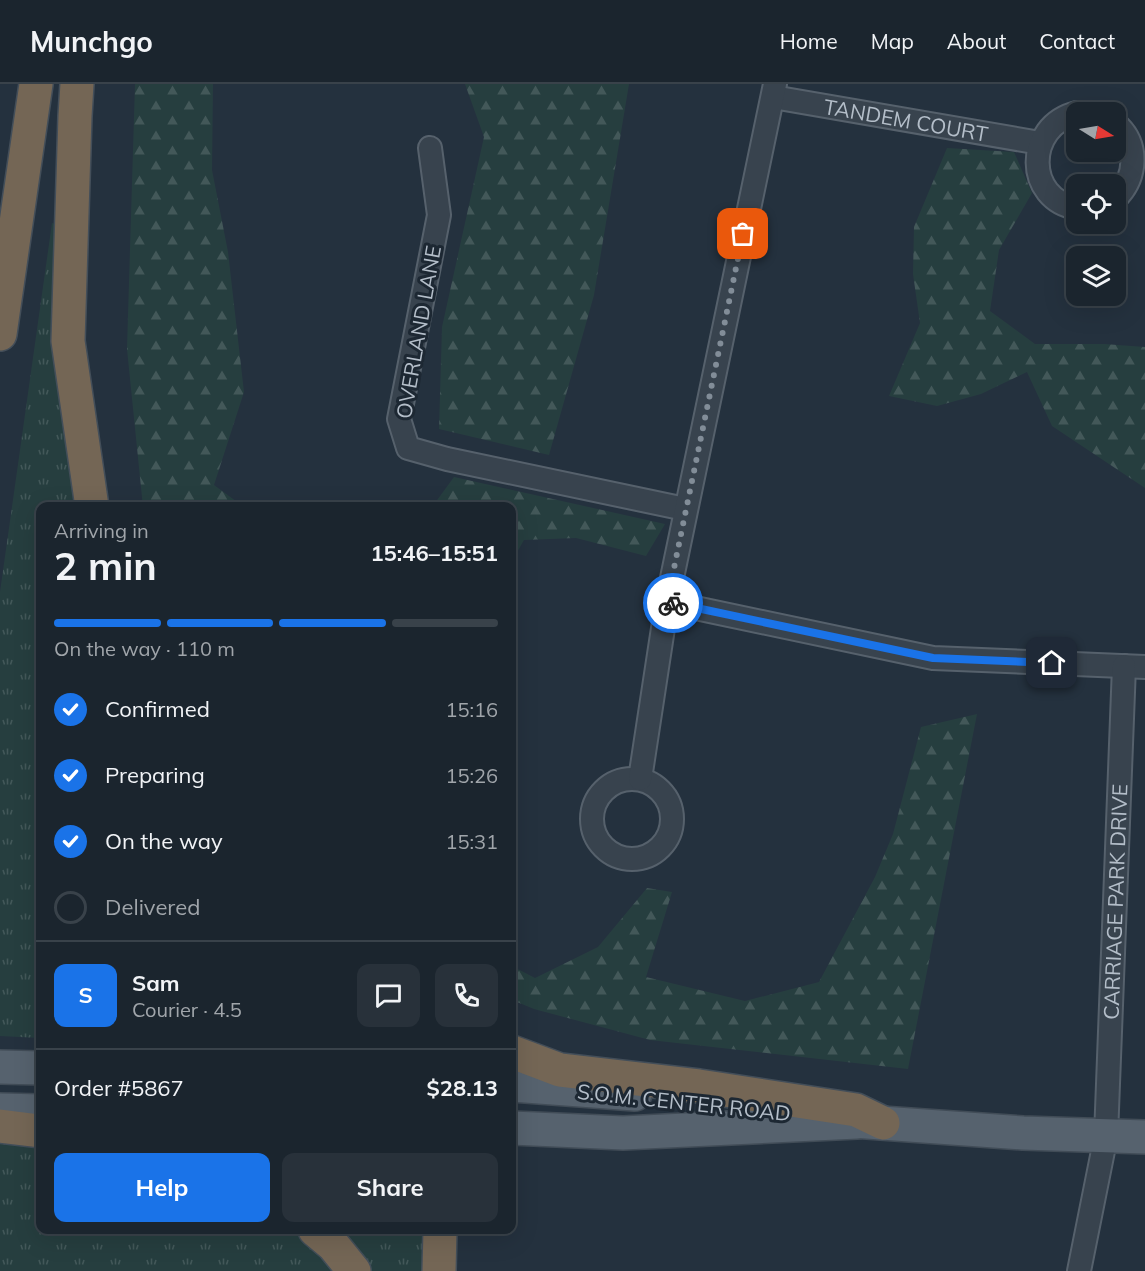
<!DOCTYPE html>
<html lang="en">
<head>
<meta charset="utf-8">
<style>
  body { margin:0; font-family:Mulish,sans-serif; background:#28313a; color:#f1f3f6; height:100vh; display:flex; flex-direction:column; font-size:22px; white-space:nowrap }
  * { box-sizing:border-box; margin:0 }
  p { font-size:20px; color:#a0a5aa }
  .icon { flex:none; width:33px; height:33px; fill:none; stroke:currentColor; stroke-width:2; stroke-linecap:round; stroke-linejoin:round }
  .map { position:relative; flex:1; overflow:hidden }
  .drawer { position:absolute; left:36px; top:418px; width:480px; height:732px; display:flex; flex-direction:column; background:#1b252e; border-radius:12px; box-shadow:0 6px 24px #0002,0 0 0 2px #39424a }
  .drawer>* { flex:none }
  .needle { width:39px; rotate:101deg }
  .buttons { position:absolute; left:1066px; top:18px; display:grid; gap:12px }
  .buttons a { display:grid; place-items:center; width:60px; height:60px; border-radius:12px; background:#1b252e; box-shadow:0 6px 24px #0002,0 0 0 2px #39424a; font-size:30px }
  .pin { position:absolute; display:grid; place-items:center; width:51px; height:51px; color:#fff; margin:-26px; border-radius:12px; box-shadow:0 3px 9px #0006 }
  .courier { position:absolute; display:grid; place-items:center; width:60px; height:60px; margin:-30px; border:4px solid #1a73e8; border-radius:50%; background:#fff; color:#222; box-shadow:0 2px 8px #0007 }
  .summary em { font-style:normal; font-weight:700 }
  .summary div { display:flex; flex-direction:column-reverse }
  .summary { display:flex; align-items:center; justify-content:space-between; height:102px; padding:0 18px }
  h1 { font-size:39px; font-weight:700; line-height:45px }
  .bar { display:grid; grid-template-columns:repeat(4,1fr); gap:9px 6px; align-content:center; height:72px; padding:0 18px }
  .bar i { height:8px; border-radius:4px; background:#39424a }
  .bar .active { background:#1a73e8 }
  .bar p { grid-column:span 4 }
  .line { display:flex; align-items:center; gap:15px; padding:0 18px; border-top:2px solid #39424a }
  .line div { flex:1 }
  .round { display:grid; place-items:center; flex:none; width:63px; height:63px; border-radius:12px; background:#28313a }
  ol { padding:0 18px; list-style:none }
  li { display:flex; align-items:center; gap:18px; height:66px }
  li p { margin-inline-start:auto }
  li .icon { padding:6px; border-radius:50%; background:#1a73e8; color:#fff; stroke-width:4 }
  li:last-child { color:#a0a5aa }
  li i { width:33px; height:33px; border:3px solid #39424a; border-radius:50% }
  .button { display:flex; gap:12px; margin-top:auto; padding:12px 18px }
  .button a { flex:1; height:69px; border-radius:12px; background:#1a73e8; color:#fff; font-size:24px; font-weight:700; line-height:69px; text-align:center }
  .button a+a { background:#28313a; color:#f1f3f6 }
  header { display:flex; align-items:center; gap:36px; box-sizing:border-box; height:84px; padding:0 30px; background:#1b252e; border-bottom:2px solid #39424a }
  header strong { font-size:28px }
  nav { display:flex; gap:33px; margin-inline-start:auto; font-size:21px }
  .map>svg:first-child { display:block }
  .grass { fill:url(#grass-tufts) }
  .forest { fill:url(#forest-firs) }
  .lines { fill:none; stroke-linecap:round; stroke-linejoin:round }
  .street-casing { stroke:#56616c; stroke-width:26 }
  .primary-casing { stroke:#414c57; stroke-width:36 }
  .highway-casing { stroke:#434e59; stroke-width:36 }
  .street { stroke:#38434e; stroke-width:22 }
  .primary { stroke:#56626e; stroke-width:33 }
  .highway { stroke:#746655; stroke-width:33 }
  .done { stroke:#828d98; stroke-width:6; stroke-dasharray:0 10.8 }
  .route { stroke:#1a73e8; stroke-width:8 }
  .labels { text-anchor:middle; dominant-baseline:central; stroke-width:6; stroke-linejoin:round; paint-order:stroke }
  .street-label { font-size:21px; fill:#b4bec9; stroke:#1d2833 }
</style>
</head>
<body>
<header>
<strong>Munchgo</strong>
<nav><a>Home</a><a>Map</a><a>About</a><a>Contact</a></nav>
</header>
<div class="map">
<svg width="1145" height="1187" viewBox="0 0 1145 1187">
  <defs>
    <pattern id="grass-tufts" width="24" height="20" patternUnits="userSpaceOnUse" patternTransform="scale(1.5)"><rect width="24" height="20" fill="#263e3f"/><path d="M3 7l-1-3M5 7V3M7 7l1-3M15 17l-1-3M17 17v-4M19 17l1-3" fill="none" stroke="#435859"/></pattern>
    <pattern id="forest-firs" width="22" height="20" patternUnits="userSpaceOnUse" patternTransform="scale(1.5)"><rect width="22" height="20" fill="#263e3f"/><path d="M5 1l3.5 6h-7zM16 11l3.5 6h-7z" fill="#435859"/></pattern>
  </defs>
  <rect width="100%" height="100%" fill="#24313e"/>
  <g class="grass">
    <polygon points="52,139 61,142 59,260 76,423 40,423 40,954 0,952 0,508"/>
    <polygon points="0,1056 40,1060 40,1146 294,1146 337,1187 0,1187"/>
    <polygon points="337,1146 430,1146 428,1187 370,1187"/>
  </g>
  <g class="forest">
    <polygon points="135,0 213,0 212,86 228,168 244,308 214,401 244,423 143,423 127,265"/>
    <polygon points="465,0 629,0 594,211 549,371 439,345 442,243 484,53"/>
    <polygon points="947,64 1014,68 1032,109 999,166 990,227 1035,260 1104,260 1145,263 1145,404 1052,342 1027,288 981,310 937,322 889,312 920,239 913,190 914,143"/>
    <polygon points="454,393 665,440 646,472 576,454 524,456 512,477 512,423 432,423"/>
    <polygon points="977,630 908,985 650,956 534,925 512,916 512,882 535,894 598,863 647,804 672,808 646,893 745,917 819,898 875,793 893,750 921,643"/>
  </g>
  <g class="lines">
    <defs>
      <g id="street">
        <path id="s1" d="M773,13l267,46"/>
        <path d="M1077,29c-53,13 -52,87 0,95"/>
        <path d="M1116,40c23,20 21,53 0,74"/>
        <polyline points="430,64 439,131 399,335 408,364 447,375 685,425"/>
        <polyline points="667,518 933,574 1145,583"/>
        <circle cx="632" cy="735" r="40"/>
        <polyline points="640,695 667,518 775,0"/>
        <path id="s2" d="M1079,1187l27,-135 18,-470"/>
      </g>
      <g id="primary">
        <polyline points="0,983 40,984"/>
        <polyline points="512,1001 635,1010"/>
        <polyline points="0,1026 40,1027"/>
        <polyline points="853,1037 1023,1049 1145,1053"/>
        <polyline points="512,1044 623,1049 857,1038"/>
      </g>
      <g id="highway">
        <polyline points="77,0 75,32 68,257 92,423"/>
        <polyline points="0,250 36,0"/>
        <polyline points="512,968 560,986 699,1002 856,1026 883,1039"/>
        <polyline points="0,1042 40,1047"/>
        <polyline points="315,1146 333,1161 354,1187"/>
        <polyline points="439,1187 440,1146"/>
      </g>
    </defs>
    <use href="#street" class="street-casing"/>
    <use href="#primary" class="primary-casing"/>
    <use href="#highway" class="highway-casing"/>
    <use href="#street" class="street"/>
    <use href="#primary" class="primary"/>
    <use href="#highway" class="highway"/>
  </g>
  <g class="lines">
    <polyline class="done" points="673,519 667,518 743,150"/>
    <polyline class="route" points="673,519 933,574 1052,579"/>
  </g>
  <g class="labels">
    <g class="street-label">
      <text stroke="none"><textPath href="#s1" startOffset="135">TANDEM COURT</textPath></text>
      <text transform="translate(418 248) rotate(-80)">OVERLAND LANE</text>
      <text stroke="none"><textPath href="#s2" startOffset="372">CARRIAGE PARK DRIVE</textPath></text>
      <text transform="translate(684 1018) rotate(6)">S.O.M. CENTER ROAD</text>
    </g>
  </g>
</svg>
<div class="buttons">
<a><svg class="needle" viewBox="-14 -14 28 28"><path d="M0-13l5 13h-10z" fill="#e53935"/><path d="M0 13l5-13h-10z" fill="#a0a5aa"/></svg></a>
<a><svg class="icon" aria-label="locate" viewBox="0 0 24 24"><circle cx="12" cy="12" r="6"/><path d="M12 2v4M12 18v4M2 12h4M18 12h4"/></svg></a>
<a><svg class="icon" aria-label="layers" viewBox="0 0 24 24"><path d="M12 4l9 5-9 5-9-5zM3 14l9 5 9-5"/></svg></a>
</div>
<div class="pin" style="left:743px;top:150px;background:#ea580c"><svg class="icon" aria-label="bag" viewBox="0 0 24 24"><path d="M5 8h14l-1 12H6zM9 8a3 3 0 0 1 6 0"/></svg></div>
<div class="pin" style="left:1052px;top:579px;background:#1f2937"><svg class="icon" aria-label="home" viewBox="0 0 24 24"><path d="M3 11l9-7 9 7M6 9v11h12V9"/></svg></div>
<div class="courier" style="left:673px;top:519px"><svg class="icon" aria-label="bike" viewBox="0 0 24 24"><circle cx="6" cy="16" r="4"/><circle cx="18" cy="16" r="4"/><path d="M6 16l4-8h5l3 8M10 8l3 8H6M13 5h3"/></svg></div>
<section class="drawer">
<div class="summary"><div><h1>2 min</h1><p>Arriving in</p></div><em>15:46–15:51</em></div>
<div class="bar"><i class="active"></i><i class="active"></i><i class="active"></i><i></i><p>On the way · 110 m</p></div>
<ol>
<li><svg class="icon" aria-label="check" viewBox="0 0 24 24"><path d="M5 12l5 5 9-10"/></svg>Confirmed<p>15:16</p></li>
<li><svg class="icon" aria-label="check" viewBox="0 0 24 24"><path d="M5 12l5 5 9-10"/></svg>Preparing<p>15:26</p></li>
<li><svg class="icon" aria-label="check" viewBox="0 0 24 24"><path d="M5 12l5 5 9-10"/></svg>On the way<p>15:31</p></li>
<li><i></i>Delivered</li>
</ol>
<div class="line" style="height:108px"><b class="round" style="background:#1a73e8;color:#fff">S</b><div><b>Sam</b><p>Courier · 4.5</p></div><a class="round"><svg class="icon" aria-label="chat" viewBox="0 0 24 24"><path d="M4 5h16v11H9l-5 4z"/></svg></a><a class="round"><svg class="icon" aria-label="phone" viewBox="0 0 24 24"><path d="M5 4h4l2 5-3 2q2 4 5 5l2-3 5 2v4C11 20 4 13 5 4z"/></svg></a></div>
<div class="line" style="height:78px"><div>Order #5867</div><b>$28.13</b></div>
<div class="button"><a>Help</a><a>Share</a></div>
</section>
</div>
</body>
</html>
